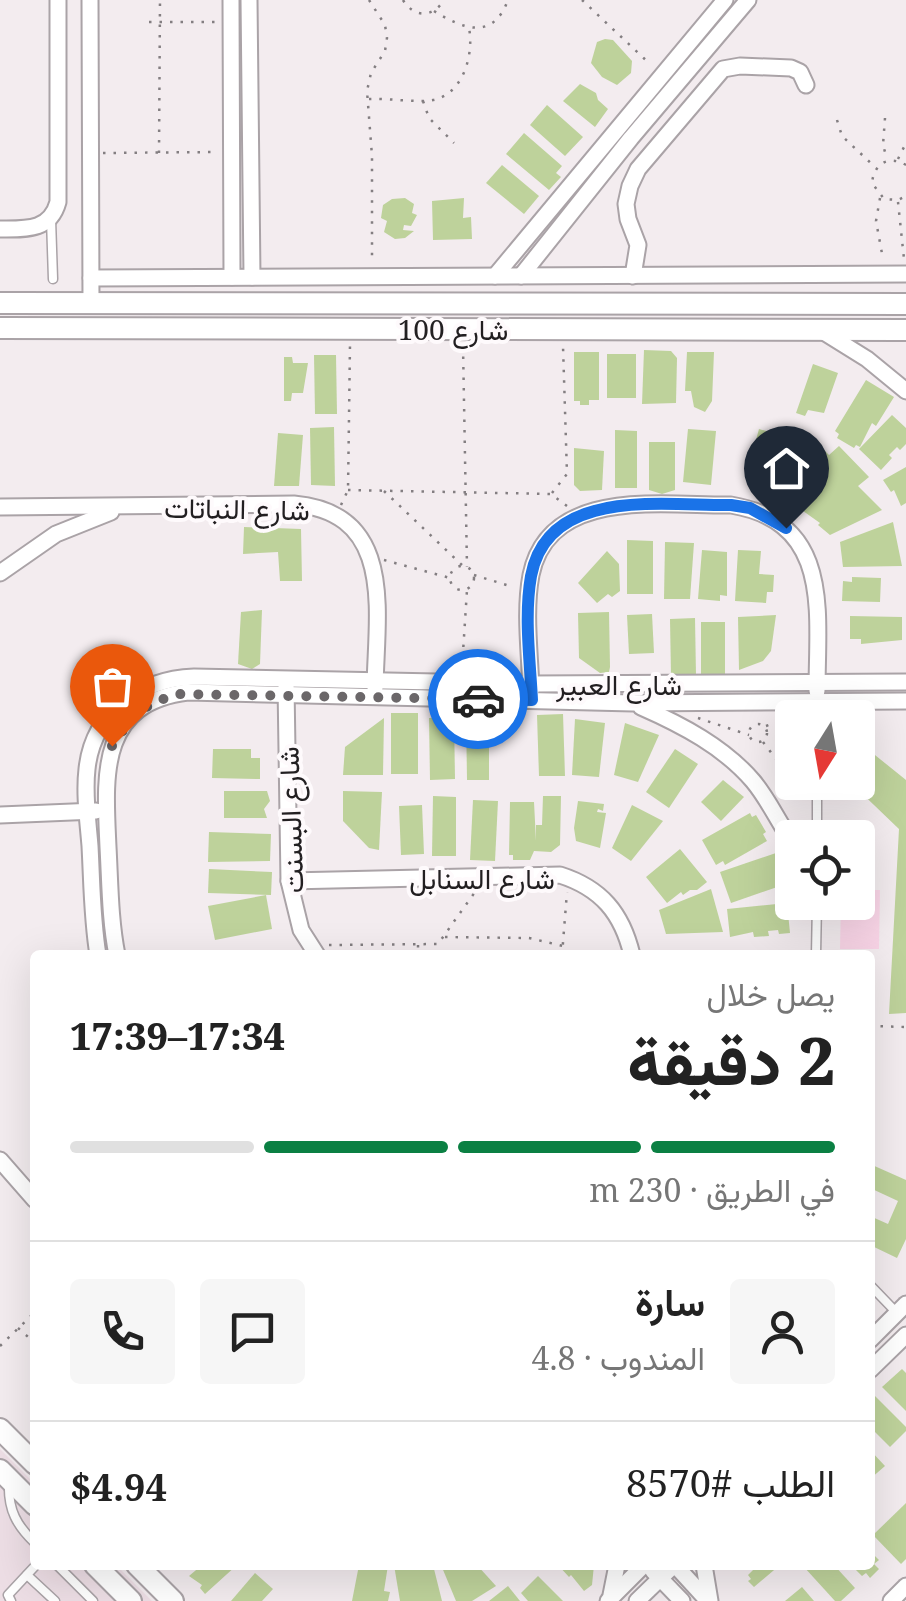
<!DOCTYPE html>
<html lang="ar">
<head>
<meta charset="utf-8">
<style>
  body { margin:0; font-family:"Noto Serif",Vazirmatn,serif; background:#f6f6f6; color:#222; direction:rtl; height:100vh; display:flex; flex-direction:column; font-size:38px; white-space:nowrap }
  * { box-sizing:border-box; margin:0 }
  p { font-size:32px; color:#767676 }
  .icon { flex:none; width:55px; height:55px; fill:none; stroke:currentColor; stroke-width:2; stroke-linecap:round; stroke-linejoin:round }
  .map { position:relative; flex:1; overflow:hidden; direction:ltr }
  .panel { position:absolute; left:30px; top:950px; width:845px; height:620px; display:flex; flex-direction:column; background:#fff; border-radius:10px; box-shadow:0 10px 40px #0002; direction:rtl }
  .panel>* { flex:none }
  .needle { width:65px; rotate:191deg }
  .fabs { position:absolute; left:775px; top:700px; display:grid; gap:20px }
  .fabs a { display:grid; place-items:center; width:100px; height:100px; border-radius:10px; background:#fff; box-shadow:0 10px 40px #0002; font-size:50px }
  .pin { position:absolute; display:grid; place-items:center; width:85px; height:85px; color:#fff; margin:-102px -42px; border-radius:50% 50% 50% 0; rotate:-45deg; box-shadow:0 0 10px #0007 }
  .pin .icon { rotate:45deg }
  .courier { position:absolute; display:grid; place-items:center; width:100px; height:100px; margin:-50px; border:8px solid #1a73e8; border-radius:50%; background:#fff; color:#222; box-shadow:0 2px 12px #0007 }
  .overview em { font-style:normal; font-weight:800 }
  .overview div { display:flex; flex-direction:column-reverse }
  .overview { display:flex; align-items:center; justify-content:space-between; height:170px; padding:0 40px }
  h1 { font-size:65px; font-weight:800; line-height:75px }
  .bar { display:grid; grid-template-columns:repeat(4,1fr); gap:15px 10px; align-content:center; height:120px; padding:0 40px }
  .bar i { height:12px; border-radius:8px; background:#e0e0e0 }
  .bar .active { background:#0b8043 }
  .bar p { grid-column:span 4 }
  .line { display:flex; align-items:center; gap:25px; padding:0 40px; border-top:2px solid #e0e0e0 }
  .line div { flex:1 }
  .round { display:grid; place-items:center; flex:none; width:105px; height:105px; border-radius:10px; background:#f6f6f6 }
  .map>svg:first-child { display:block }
  .built { fill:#eddee5 }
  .park { fill:#f9d5e7 }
  .building { fill:#bed29b }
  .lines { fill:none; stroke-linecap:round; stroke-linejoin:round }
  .lane-casing { stroke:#aaa3a7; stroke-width:11 }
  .street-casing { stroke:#aaa3a7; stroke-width:19 }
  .secondary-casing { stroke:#aaa3a7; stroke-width:24 }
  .path { stroke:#837e81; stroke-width:2.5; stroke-dasharray:2.5 8; stroke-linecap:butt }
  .lane { stroke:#fff; stroke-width:8 }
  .street { stroke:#fff; stroke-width:15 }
  .secondary { stroke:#fff; stroke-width:20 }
  .done { stroke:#6b6769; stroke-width:10; stroke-dasharray:0 18 }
  .route { stroke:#1a73e8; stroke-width:12 }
  .labels { text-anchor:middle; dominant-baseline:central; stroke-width:8; stroke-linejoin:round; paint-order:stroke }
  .street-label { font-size:28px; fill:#221f21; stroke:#fefafc }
</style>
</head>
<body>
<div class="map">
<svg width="906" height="1601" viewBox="0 0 906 1601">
  <rect width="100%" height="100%" fill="#f3ecef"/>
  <polygon class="built" points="0,1449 35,1484 35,1565 116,1565 152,1601 0,1601"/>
  <polygon class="park" points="858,890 880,890 879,949 840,949 841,903 858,902"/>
  <g class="building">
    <polygon points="605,39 613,40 632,61 631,73 617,85 602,77 591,63 597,42"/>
    <polygon points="580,84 596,93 598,100 608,109 595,127 563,101"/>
    <polygon points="547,105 583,137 565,156 530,125"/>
    <polygon points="524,133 562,166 556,173 561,177 549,190 506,154"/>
    <polygon points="502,165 539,196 524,214 486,183"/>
    <polygon points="405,198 414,204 412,213 417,215 411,226 404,225 403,230 414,231 405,238 395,239 384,232 387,221 381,218 383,205 392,199"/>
    <polygon points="464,198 463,218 471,217 472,239 433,240 432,201"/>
    <polygon points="644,350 671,351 677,358 676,403 642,404"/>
    <polygon points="574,352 599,352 599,400 589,400 589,405 580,405 580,401 574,401"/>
    <polygon points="687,352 714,352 712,401 705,412 694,407 691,391 685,391"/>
    <rect x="607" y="354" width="29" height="44"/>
    <polygon points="314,355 336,355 337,414 315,414"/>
    <polygon points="284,357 292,357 293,363 308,363 303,393 292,393 291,401 284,401"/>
    <polygon points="813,364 838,373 824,413 808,410 805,416 796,413"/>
    <polygon points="866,380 894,397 876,426 872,423 860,447 856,445 854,448 837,438 839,434 835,431"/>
    <polygon points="892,415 906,428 906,444 900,450 897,447 889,455 892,458 881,470 859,449"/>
    <polygon points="334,427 335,486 311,485 310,428"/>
    <polygon points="688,429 716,431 711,485 683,482"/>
    <polygon points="759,429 795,439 789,463 784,462 778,483 751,476 757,456 752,454"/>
    <polygon points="615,430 637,431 637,488 615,488"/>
    <polygon points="278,433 303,435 299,486 274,486"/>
    <polygon points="811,437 829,455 839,446 869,477 858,486 882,510 830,535 818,525 820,523 782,496"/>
    <polygon points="649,442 675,442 675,490 662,494 649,490"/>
    <polygon points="574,448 604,451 602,490 580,491 574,485"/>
    <polygon points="906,467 906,503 901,506 894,490 891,492 883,480"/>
    <polygon points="893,522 902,566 843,567 840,542"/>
    <polygon points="244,527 301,529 302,581 280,581 278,552 243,554"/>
    <polygon points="627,540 653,541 653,594 627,594"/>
    <polygon points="665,542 694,543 690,599 664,599"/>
    <polygon points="702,550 727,552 727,596 720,595 720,601 698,599"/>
    <polygon points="738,550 761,551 759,574 774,575 773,592 767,592 766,603 735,601"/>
    <polygon points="607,551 619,564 620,591 612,597 608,594 597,603 578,583"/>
    <polygon points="852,577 881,578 880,602 842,601 843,581 852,582"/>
    <polygon points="262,610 260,664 252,669 238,664 241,612"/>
    <polygon points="609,612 610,667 609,672 600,673 579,658 578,613"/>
    <polygon points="652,614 654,653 629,654 627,615"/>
    <polygon points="776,615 771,651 763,661 739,670 738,617"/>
    <polygon points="850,616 902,617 902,640 861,644 861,639 850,639"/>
    <polygon points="695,618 696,676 671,676 670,619"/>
    <rect x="701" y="622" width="24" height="56"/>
    <rect x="391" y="713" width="27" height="61"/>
    <polygon points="563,714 565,776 539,776 537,715"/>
    <polygon points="466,716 489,716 489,780 467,780"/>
    <polygon points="454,717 455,779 430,780 429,718"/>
    <polygon points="384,718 383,775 343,775 345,747"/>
    <polygon points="575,719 605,723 599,777 572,775"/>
    <polygon points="625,723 659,735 638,782 614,775"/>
    <polygon points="865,747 906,780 906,1013 889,1014 899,829 850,782 858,782 858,755"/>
    <polygon points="213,749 251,749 251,758 260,758 260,779 212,778"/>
    <polygon points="675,749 698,764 669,808 646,792"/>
    <polygon points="723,780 744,797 721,821 701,802"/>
    <polygon points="224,791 267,791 270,801 264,809 267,818 224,818"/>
    <polygon points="343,791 382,792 379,850 369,848 343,821"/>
    <polygon points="433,796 456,797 456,856 432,856"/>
    <polygon points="543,796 561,796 560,845 551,852 534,851 530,860 513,860 513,855 509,855 510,802 534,802 536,841 536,825 542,825"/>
    <polygon points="473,800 498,801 495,861 470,860"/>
    <polygon points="578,801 604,804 603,811 598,809 597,812 606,813 600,848 576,841 574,828"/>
    <polygon points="422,805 424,854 401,855 399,806"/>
    <polygon points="632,805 663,821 631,861 612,848"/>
    <polygon points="750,813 752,817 756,815 766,832 763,834 767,841 725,865 723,861 716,865 702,840"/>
    <polygon points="209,832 271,834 270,861 208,862"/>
    <polygon points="680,849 707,882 697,890 690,890 683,895 681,892 667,903 646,877"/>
    <polygon points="776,853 786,884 731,903 720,872"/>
    <polygon points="209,869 272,872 271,895 208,893"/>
    <polygon points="711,889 723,932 666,934 659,910"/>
    <polygon points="266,895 272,929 215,940 208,906"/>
    <polygon points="787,903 790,933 779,934 778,930 768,931 769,936 754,937 753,932 730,937 727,909"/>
    <polygon points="870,1164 906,1180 906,1239 897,1258 870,1245 870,1216 888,1224 898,1201 870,1188"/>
    <polygon points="902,1369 906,1373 906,1411 882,1387"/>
    <polygon points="874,1395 906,1427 906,1431 890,1447 870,1427 870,1399"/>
    <polygon points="870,1450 885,1466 870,1479"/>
    <polygon points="906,1503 906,1559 901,1564 873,1535"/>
    <polygon points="870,1551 879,1560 874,1564 879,1569 870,1578 866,1573 862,1576 851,1565 870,1565"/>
    <polygon points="202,1565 237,1565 205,1594 200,1588 202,1585 189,1576"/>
    <polygon points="359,1565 388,1565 384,1591 390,1592 388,1601 352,1601"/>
    <polygon points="394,1565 433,1565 442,1601 400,1601"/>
    <polygon points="441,1565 477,1565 496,1586 472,1601 456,1601"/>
    <polygon points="558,1565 594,1565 592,1585 584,1591 571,1575 569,1577"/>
    <polygon points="752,1565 780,1565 754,1587 748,1581 751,1579 748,1575 755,1568"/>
    <polygon points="806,1565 834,1565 855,1588 841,1601 835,1601 804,1567"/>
    <polygon points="255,1573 273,1589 262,1601 231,1601"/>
    <polygon points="538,1576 563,1601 528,1601 521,1593"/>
    <polygon points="508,1586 520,1601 489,1601"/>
    <polygon points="802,1587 814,1601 785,1601"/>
  </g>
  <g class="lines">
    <defs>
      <g id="lane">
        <polyline points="51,219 53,279"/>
        <polyline points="817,718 817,702"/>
        <polyline points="817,838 817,782"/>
        <polyline points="816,955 817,902"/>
        <polyline points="870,1285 897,1313"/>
        <path d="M9,1484c-1,26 8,42 26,59"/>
        <polyline points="57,1565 93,1601"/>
        <polyline points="27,1575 55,1601"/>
        <polyline points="11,1601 8,1595 36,1565"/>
      </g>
      <g id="street">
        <polyline points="90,0 91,303"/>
        <polyline points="231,0 232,277"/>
        <polyline points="249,0 252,277"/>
        <path d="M0,229c26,0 50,2 58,-27v-202"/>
        <polyline points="495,276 725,0"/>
        <polyline points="521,276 631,138 748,0"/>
        <polyline points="633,276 638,245 628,219 626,204 630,186 638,169 723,69 740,66 791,68 800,72 806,85"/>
        <polyline points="91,278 906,274"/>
        <polyline points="822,331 867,359 906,391"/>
        <path d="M0,507l294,-3c103,9 82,110 81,184"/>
        <polyline points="0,573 56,534 111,512"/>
        <polyline points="286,685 289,881 301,930 317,955"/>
        <path d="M531,691c-1,-37 -7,-79 0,-116 18,-89 133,-69 200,-70 102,17 86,107 86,186"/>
        <path d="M641,707c41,18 83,40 112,74 16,19 25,41 39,60"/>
        <polyline points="0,815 96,811"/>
        <path d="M289,881l271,-6c41,13 62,38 72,80"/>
        <path d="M98,955c-6,-36 -6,-72 -8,-109 -2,-25 -6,-52 -3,-77 6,-57 54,-90 107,-92l337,7 375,-2"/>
        <path d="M117,955c-7,-35 -7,-72 -9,-108 -3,-69 -11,-144 80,-155l445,11 273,-2"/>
        <polyline points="0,1160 35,1200"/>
        <polyline points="870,1340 906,1304"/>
        <polyline points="870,1370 906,1335"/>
        <polyline points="675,1565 708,1601"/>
        <polyline points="704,1565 710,1601"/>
        <polyline points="653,1571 682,1601"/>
        <polyline points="611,1595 617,1565"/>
        <polyline points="608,1601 644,1565"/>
        <polyline points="637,1601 674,1565"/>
        <polyline points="891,1601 906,1586"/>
      </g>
      <g id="secondary">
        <polyline points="0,303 906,304"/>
        <polyline points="0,328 906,330"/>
        <polyline points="0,1429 35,1464"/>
        <polyline points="0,1470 35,1505"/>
        <polyline points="95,1565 131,1601"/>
        <polyline points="137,1565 173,1601"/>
      </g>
    </defs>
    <use href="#lane" class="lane-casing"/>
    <use href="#street" class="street-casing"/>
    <use href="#secondary" class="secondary-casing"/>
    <g class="path">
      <polyline points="369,0 385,25 387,38 385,51 371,73 367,91 372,156 372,262"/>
      <path d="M403,0c11,18 30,18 41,0"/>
      <polyline points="582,0 650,64"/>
      <path d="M434,11c29,18 59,30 74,-11"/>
      <polyline points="149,22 218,22"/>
      <path d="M369,99c20,-1 47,4 64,1 31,-6 41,-47 36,-72"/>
      <polyline points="423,101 429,118 454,143"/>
      <polyline points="885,118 883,145 887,159"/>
      <polyline points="837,120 842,136 875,167"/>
      <polyline points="103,153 215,152"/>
      <polyline points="159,153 160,0"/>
      <polyline points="898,159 906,143"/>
      <path d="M906,165c-17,-10 -32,-2 -34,18l12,16 14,1 8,-4"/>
      <polyline points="880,198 876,221 883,259"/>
      <polyline points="898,202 904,259"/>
      <polyline points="463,346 467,567"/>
      <polyline points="348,490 551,494 567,506"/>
      <polyline points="384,491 463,566"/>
      <polyline points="552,493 567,474 563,346"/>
      <polyline points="341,505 348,490 350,345"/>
      <polyline points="384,560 450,578"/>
      <circle cx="462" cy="578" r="12"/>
      <polyline points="474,575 513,587"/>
      <polyline points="462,668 467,590"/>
      <polyline points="698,718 749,735"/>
      <circle cx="758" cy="733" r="9"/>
      <polyline points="766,726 791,717"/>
      <polyline points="763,742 792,780"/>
      <polyline points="794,782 808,794"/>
      <polyline points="445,937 529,938 563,946"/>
      <polyline points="329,945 438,944 475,892"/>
      <polyline points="418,945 418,955"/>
      <polyline points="562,955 567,892"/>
      <polyline points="870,1026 906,1027"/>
      <polyline points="18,1328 35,1343"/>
      <polyline points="0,1346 35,1312"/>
    </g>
    <use href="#lane" class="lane"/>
    <use href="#street" class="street"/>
    <use href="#secondary" class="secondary"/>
  </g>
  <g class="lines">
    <polyline class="done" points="112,746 136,712 174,694 478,699"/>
    <path class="route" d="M478,699l54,1c-2,-40 -8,-84 -1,-124 17,-90 133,-70 200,-71l19,3 36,20"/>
  </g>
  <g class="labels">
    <g class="street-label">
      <text x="453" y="329">شارع 100</text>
      <text transform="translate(237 508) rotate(1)">شارع النباتات</text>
      <text x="619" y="684">شارع العبير</text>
      <text transform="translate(290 820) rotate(-92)">شارع البسنت</text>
      <text x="482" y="878">شارع السنابل</text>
    </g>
  </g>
</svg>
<div class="fabs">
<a><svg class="needle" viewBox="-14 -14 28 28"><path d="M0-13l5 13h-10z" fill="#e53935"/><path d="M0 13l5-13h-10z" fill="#767676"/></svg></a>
<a><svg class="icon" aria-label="locate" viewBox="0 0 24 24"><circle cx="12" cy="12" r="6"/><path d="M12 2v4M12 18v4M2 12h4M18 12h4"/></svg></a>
</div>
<div class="pin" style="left:112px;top:746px;background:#ea580c"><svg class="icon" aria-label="bag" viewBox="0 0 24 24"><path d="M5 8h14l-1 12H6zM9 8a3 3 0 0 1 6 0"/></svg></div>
<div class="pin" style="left:786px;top:528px;background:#1f2937"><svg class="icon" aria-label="home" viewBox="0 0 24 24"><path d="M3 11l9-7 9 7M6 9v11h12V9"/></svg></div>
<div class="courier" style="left:478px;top:699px"><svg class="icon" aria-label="car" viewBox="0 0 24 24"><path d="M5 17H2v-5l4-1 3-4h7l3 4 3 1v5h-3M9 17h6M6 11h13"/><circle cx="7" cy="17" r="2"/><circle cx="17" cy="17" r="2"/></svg></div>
<section class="panel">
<div class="overview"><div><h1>2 دقيقة</h1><p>يصل خلال</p></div><em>17:34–17:39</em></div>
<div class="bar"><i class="active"></i><i class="active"></i><i class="active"></i><i></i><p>في الطريق · 230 m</p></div>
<div class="line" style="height:180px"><a class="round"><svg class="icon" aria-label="person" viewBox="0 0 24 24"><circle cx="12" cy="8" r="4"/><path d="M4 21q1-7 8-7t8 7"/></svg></a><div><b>سارة</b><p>المندوب · 4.8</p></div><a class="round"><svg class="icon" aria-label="chat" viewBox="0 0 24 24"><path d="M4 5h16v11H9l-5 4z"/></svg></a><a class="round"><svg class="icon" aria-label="phone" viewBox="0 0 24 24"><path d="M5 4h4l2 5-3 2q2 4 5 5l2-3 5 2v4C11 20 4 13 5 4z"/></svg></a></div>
<div class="line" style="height:130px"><div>الطلب #8570</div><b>$4.94</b></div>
</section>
</div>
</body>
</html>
